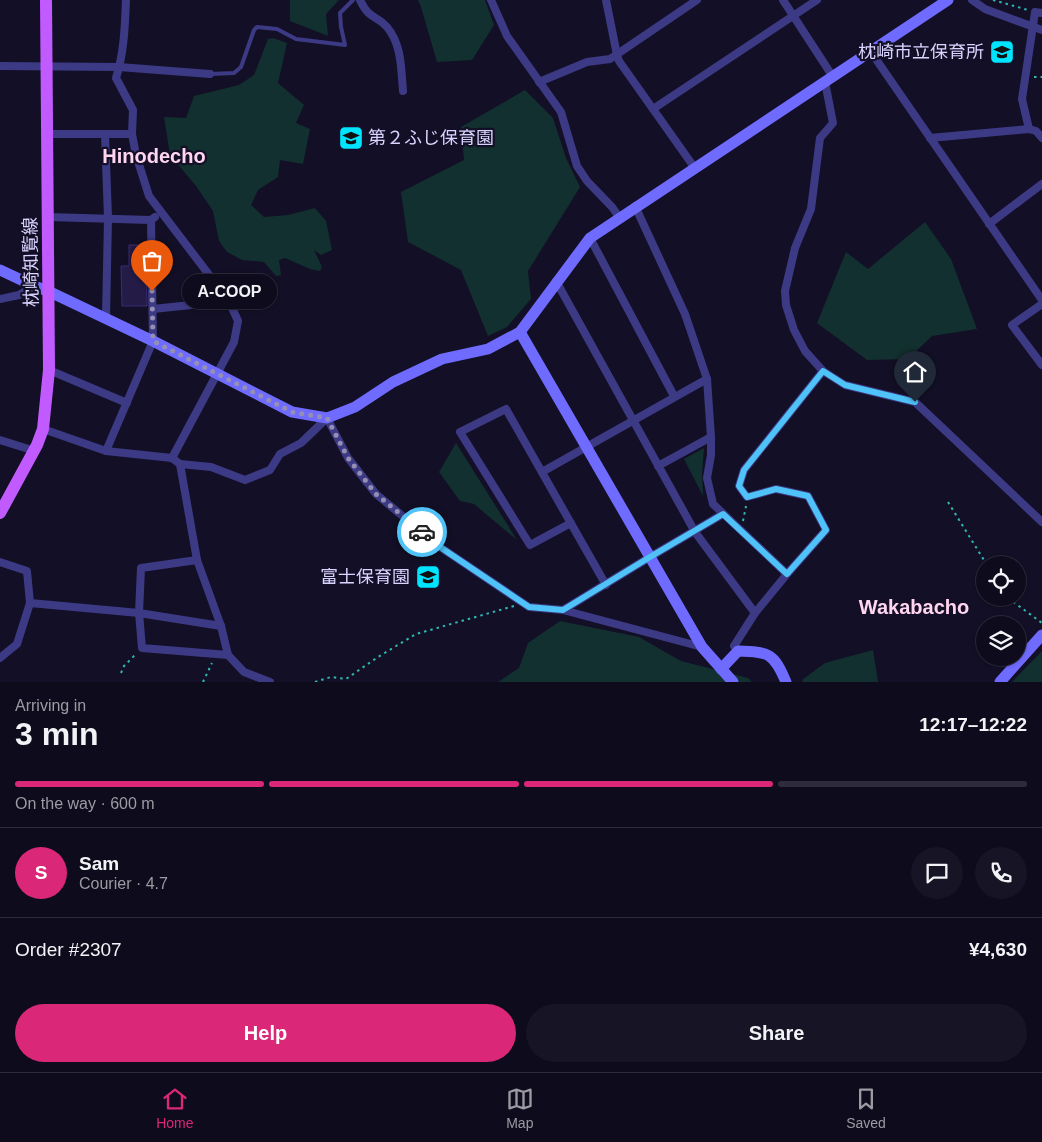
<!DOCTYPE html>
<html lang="en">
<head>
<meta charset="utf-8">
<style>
  body { margin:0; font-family:Helvetica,"Noto Sans JP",sans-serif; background:#171425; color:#f1f3f6; height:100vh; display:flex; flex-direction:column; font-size:19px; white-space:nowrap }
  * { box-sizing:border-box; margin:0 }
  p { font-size:16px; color:#9b9ba3 }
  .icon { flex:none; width:28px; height:28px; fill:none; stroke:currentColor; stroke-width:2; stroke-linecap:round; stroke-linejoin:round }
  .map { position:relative; height:682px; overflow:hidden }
  .side { display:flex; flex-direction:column; background:#0e0b1c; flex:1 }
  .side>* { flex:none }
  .controls { position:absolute; left:976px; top:556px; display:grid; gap:10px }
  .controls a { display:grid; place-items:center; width:50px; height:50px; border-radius:50%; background:#0e0b1c; box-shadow:0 1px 4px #0004,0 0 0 1px #2e2b3b; font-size:25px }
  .pin { position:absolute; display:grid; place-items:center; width:42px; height:42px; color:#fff; margin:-51px -21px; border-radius:50% 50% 50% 0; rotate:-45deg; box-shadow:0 0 5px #0007 }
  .pin .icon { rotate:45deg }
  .courier { position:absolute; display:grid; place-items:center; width:50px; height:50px; margin:-25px; border:4px solid #4fc3f7; border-radius:50%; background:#fff; color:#222; box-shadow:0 1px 6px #0007 }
  .bubble { position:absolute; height:35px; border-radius:18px; background:#0e0b1c; box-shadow:0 1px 4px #0004,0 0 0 1px #2e2b3b; font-size:16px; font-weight:700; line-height:35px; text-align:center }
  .head em { font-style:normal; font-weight:700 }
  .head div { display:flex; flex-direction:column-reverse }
  .head { display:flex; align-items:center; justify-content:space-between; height:85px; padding:0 15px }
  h1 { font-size:32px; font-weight:700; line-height:38px }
  .bar { display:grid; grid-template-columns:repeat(4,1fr); gap:8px 5px; align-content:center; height:60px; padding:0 15px }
  .bar i { height:6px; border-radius:4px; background:#2e2b3b }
  .bar .selected { background:#db2777 }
  .bar p { grid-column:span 4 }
  .line { display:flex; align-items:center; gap:12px; padding:0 15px; border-top:1px solid #2e2b3b }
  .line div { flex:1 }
  .round { display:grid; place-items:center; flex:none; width:52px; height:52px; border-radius:26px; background:#171425 }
  .cta { display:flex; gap:10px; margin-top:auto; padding:10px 15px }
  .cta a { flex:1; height:58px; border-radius:30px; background:#db2777; color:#fff; font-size:20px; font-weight:700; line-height:58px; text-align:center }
  .cta a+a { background:#171425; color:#f1f3f6 }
  .tabs { display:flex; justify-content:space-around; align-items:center; height:70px; border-top:1px solid #2e2b3b; background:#0e0b1c; font-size:14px; color:#9b9ba3 }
  .tabs a { display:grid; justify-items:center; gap:2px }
  .tabs .selected { color:#db2777 }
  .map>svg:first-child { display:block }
  .green { fill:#12302f }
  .building { fill:#241b47; stroke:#3b2d73 }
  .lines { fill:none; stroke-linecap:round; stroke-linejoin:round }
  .path { stroke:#2fb8b0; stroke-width:2; stroke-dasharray:2.5 4; stroke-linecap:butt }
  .lane { stroke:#3d3a85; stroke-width:4 }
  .street { stroke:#3d3a85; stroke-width:8 }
  .secondary { stroke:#6f6bff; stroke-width:11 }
  .primary { stroke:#c25bff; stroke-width:12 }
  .done { stroke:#948fb3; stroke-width:5; stroke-dasharray:0 9 }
  .route { stroke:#4fc3f7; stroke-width:6 }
  .labels { text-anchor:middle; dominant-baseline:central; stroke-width:4.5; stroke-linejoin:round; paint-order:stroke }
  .poi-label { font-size:18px; fill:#d9d4ff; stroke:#130f26; text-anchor:end }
  .street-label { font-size:18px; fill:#d9d4ff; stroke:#130f26 }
  .quarter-label { font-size:20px; font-weight:bold; fill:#ffd6f0; stroke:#130f26 }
</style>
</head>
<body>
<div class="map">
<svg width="1042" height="682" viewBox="0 0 1042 682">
  <rect width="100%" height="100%" fill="#130f26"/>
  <g class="green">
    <polygon points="290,0 339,0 326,14 328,36 290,21"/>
    <polygon points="418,0 485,0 494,25 472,60 437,62 421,7"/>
    <polygon points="273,38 287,43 278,83 304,105 296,123 310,129 303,164 280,160 278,177 258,190 251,205 264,217 288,215 315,208 326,221 332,250 321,255 314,250 322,267 320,271 310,269 285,258 279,260 281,275 276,276 264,262 242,260 227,252 219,241 213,211 196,186 170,155 164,117 186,118 194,96 239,85 254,75 268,39"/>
    <polygon points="525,90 553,118 566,158 580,187 528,271 531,299 507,327 488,336 461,270 408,242 401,192 464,160 461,127"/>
    <polygon points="925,222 951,259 977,329 932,336 908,359 867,360 817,323 846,252 868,269"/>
    <polygon points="456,443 517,540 474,504 460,501 439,472"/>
    <polygon points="704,448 702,474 703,496 684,459"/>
    <polygon points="560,621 639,637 681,661 748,678 752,682 498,682 519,668 528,643"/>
    <polygon points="873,650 878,682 803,682 802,680 825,663"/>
    <polygon points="1042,651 1042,682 1012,682"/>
  </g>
  <polygon class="building" points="129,245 146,245 147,306 122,306 121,266 129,266"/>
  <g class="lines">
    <g class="path">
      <polyline points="993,0 1028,10"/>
      <polyline points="1034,77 1042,77"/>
      <polyline points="948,502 987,565"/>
      <polyline points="743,521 746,506"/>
      <polyline points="1008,598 1042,623"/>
      <polyline points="121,673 124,666 136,654"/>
      <polyline points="203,682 212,663"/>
      <polyline points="315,682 331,677 346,679 378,657 416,634 514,606"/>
    </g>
    <polyline class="lane" points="210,74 234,73 241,67 254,30 257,27 277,29 296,39 345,45 341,27 340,13 353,0"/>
    <g class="street">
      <path d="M126,0c-1,26 -2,53 -10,78l17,32 -1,24 4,21 13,41 80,105 9,20 -4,21 -62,116"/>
      <path d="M360,0c10,21 16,14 27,27 15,18 14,42 16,64"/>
      <polyline points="491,0 507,36 561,112 577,166 587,181 612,207 619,217"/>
      <polyline points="606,0 617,55 619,61 694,167"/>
      <polyline points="783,0 833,77"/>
      <polyline points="972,0 985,9 1042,30"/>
      <polyline points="871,52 1042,300"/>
      <polyline points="0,66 119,67 210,74"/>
      <polyline points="539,82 587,62 610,59 697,0"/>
      <polyline points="825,82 833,123 820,138 811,209 795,248 785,291 786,305 794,330 805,351 823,371 845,385 915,402 1042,522"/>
      <polyline points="653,109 817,0"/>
      <polyline points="1029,129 1022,99 1035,12 1042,13"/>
      <polyline points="47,134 132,134"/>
      <polyline points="105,134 108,218 106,318"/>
      <polyline points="930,138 1029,129 1036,131 1042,138"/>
      <polyline points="635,206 685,314 707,379 711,437 711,455 707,478 713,504 787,574 755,613 734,646 738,651"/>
      <polyline points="48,217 151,220 155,217"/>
      <polyline points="989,224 1042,184"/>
      <polyline points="590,238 674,396"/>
      <polyline points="556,281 695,532 755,613"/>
      <polyline points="0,299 19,295 34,286"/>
      <polyline points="1042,304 1012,325 1042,365"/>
      <polyline points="153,309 229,301"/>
      <polyline points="49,370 127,403"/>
      <polyline points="43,429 106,451 172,458 180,464 211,467 245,480 270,470 280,454 301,443 327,418 348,458 376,494 440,547 529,607 563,610 702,647"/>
      <polyline points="0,440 35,451"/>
      <polyline points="106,451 153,341 151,220"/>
      <polyline points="180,464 197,560 221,626 228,655 244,672 270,682"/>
      <polyline points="658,466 711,437"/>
      <polyline points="542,472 707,379"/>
      <polyline points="571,523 530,545 460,432 506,409 606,585"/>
      <polyline points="197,560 141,568 139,613 142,648 228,655"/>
      <polyline points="0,562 27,571 30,603 17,644 0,658"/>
      <polyline points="787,574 826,530 808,496 776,489 747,497 739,486 744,470 823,371"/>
      <polyline points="30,603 139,613 221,626"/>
      <polyline points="563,610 650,557 723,514"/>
    </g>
    <g class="secondary">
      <polyline points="0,270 34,286 48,291 153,341 292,412 327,418 355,407 393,382 442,359 488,349 520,332 590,238 948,0"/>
      <polyline points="520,332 702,647 733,682"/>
      <path d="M721,669l17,-18c31,1 36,2 48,31"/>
      <polyline points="1000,682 1042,635"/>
    </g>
    <polyline class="primary" points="0,513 37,445 43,429 49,370 46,0"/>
  </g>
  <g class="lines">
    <polyline class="done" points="152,291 153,341 292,412 327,418 348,458 376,494 422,532"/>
    <polyline class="route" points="422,532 440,547 529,607 563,610 650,557 723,514 787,574 826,530 808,496 776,489 747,497 739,486 744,470 823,371 845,385 915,402"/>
  </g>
  <defs>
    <symbol id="school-square" viewBox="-11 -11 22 22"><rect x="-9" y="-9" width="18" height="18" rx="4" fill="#00e5ff" stroke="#130f26"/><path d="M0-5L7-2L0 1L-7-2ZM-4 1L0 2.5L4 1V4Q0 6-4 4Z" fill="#111"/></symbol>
  </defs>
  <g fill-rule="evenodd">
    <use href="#school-square" x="988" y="38" width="28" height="28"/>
    <use href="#school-square" x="337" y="124" width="28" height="28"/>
    <use href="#school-square" x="414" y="563" width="28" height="28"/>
  </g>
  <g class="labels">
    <g class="poi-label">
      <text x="984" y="52">枕崎市立保育所</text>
      <text x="368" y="138" text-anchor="start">第２ふじ保育園</text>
      <text x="410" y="577">富士保育園</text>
    </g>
    <g class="street-label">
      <text transform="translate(31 262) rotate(-91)">枕崎知覧線</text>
    </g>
    <g class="quarter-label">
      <text x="154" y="156">Hinodecho</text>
      <text x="914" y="607">Wakabacho</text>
    </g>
  </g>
</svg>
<div class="controls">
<a><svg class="icon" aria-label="locate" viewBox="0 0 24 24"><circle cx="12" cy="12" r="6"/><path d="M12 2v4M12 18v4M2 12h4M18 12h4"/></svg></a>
<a><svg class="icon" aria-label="layers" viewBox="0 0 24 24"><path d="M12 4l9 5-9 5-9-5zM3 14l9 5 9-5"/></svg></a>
</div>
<div class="pin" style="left:152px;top:291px;background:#ea580c"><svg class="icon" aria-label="bag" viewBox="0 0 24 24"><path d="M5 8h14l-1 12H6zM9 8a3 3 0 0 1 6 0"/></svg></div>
<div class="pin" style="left:915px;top:402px;background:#1f2937"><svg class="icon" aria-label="home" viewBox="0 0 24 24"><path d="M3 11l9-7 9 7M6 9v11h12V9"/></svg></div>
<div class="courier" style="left:422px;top:532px"><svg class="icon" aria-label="car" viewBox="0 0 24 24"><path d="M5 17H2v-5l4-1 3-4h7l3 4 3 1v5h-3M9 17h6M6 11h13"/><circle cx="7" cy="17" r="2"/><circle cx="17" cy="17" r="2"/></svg></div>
<div class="bubble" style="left:182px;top:274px;width:95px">A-COOP</div>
</div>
<section class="side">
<div class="head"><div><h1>3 min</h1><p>Arriving in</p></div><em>12:17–12:22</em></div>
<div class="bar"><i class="selected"></i><i class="selected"></i><i class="selected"></i><i></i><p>On the way · 600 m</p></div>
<div class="line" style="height:90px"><b class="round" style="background:#db2777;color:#fff">S</b><div><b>Sam</b><p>Courier · 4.7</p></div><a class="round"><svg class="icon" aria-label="chat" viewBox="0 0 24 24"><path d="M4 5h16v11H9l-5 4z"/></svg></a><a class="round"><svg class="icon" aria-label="phone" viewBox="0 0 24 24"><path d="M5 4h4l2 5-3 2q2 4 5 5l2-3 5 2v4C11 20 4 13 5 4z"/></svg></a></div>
<div class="line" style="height:65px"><div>Order #2307</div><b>¥4,630</b></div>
<div class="cta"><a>Help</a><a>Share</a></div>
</section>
<nav class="tabs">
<a class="selected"><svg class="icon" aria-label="home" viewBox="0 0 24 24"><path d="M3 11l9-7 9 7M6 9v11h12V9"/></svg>Home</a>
<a><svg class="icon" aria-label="map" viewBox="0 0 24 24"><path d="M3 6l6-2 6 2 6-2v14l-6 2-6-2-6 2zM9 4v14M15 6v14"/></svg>Map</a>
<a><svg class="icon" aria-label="saved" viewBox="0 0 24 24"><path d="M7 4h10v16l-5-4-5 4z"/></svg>Saved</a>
</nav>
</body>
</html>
